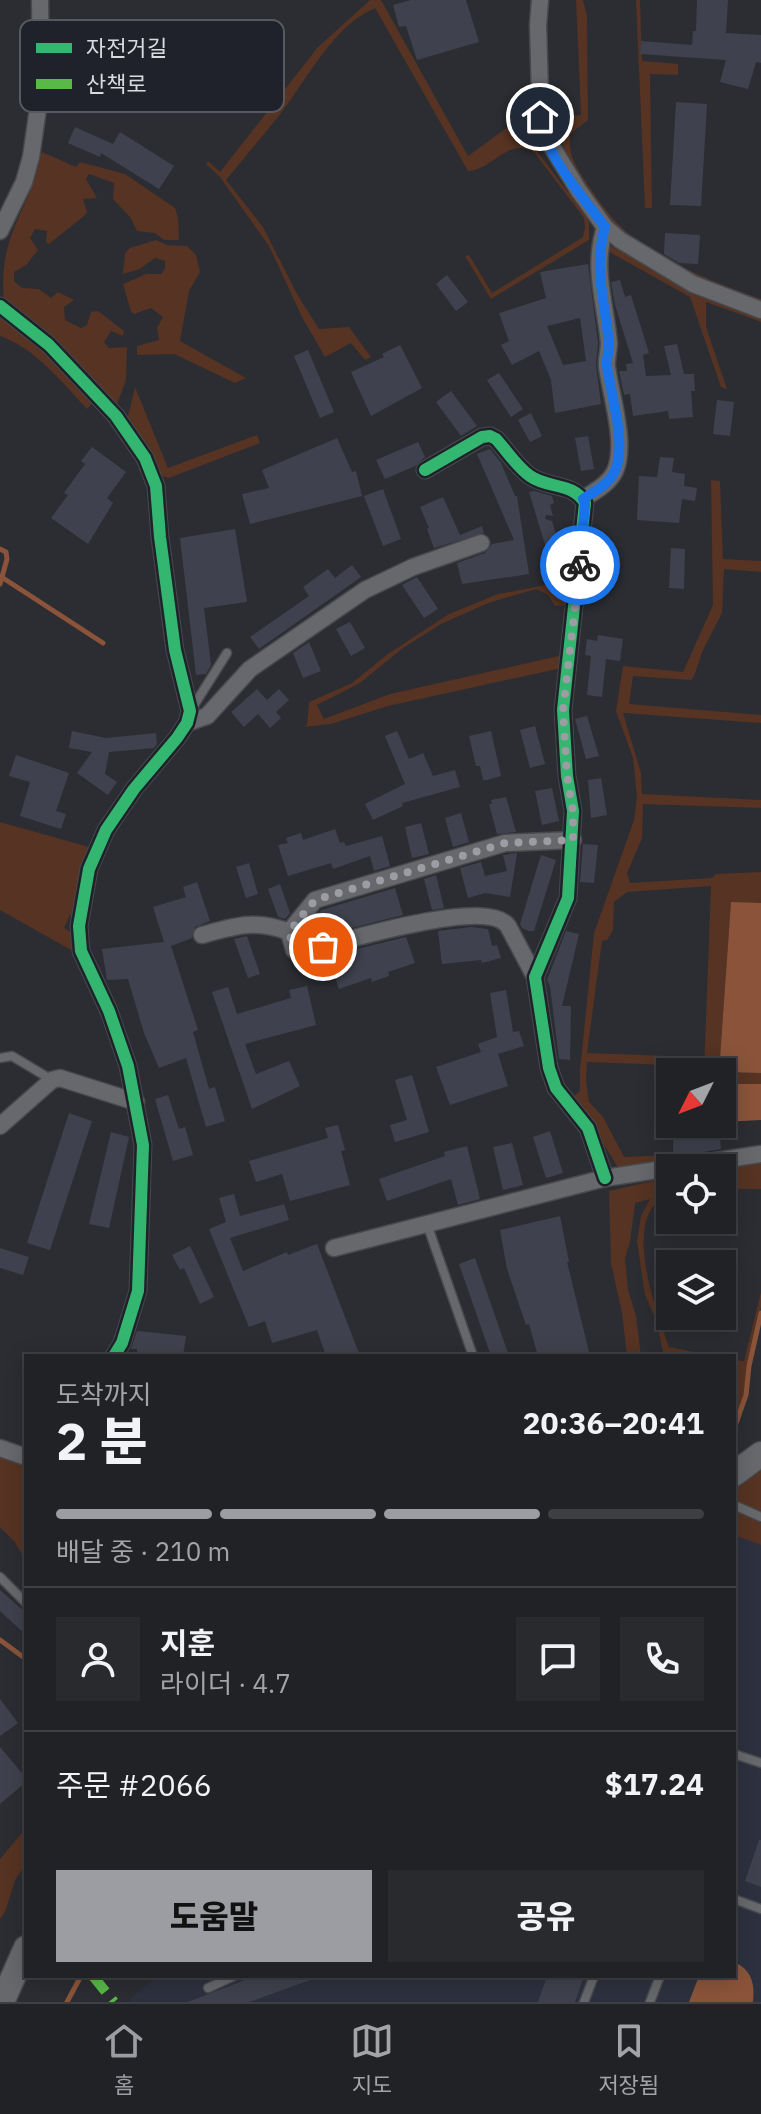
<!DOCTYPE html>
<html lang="ko">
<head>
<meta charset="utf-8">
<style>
  body { margin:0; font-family:"IBM Plex Sans","Noto Sans KR",sans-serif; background:#282a2e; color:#f1f3f6; height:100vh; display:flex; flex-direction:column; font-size:30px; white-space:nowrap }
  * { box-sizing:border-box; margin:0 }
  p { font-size:26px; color:#a2a4a7 }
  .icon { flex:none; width:44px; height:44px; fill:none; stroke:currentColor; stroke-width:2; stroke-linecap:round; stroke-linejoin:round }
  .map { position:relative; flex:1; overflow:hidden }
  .drawer { position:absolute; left:24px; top:1354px; width:712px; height:624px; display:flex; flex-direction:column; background:#202226; border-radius:0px; box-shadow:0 4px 20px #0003,0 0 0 2px #3d3f43 }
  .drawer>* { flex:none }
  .needle { width:52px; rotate:228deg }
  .controls { position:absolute; left:656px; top:1058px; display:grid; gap:16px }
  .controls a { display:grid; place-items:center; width:80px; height:80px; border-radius:0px; background:#202226; box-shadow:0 4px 20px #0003,0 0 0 2px #3d3f43; font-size:40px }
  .pin { position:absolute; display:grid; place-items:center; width:68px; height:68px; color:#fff; margin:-34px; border:4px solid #fff; border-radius:50%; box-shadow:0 2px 8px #0007 }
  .courier { position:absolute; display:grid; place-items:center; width:80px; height:80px; margin:-40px; border:6px solid #1a73e8; border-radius:50%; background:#fff; color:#222; box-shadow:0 2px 10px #0007 }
  .headline em { font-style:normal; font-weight:800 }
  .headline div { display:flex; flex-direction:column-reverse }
  .headline { display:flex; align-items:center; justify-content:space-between; height:136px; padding:0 32px }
  h1 { font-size:52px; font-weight:800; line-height:60px }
  .bar { display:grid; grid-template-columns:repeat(4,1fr); gap:12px 8px; align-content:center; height:96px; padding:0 32px }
  .bar i { height:10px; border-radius:6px; background:#3d3f43 }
  .bar .on { background:#9b9da2 }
  .bar p { grid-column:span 4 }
  .line { display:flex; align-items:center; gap:20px; padding:0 32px; border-top:2px solid #3d3f43 }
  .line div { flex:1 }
  .round { display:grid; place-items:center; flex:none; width:84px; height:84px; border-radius:0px; background:#282a2e }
  .action { display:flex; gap:16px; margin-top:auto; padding:16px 32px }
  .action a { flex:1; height:92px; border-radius:0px; background:#9b9da2; color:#111; font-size:32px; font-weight:800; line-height:92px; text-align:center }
  .action a+a { background:#282a2e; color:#f1f3f6 }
  .tab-bar { display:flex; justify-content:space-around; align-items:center; height:112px; border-top:2px solid #3d3f43; background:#202226; font-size:22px; color:#a2a4a7 }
  .tab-bar a { display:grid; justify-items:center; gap:4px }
  .tab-bar .on { color:#9b9da2 }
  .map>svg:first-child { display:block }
  .built { fill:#2d313f }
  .green { fill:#563322 }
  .water { fill:#8b543a }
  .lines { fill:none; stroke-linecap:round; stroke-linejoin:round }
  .stream { stroke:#8b543a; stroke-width:5 }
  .building { fill:#3f424e; fill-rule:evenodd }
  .lane-casing { stroke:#47494d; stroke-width:11 }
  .street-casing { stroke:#47494d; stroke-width:19 }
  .secondary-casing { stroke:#47494d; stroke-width:27 }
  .lane { stroke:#66686c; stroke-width:8 }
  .street { stroke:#66686c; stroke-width:16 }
  .secondary { stroke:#66686c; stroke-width:24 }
  .quiet { stroke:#58b947; stroke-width:10; stroke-dasharray:20 10; stroke-linecap:butt }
  .cycleway-casing { stroke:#1f222a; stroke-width:17 }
  .cycleway { stroke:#33b770; stroke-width:12 }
  .done { stroke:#9b9da2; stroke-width:8; stroke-dasharray:0 14.4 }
  .route { stroke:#1a73e8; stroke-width:10 }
  .key { fill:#1f222a; stroke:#565960; stroke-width:2 }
  .key-label { font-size:22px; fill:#d7dadf }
</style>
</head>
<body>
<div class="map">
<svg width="761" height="2002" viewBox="0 0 761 2002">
  <rect width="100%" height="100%" fill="#2b2d32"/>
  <polygon class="built" points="734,1535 761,1545 761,2002 131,2002 130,1999 157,1976 734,1976"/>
  <g class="green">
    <path d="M370,0h11l87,156 47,-34 74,98v20l-98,59 -26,-43 4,-1 23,38 91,-56 2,-10 -1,-9 -50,-66c-27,-15 -41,18 -66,19l-93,-163c-42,18 -67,70 -94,105 -18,23 -37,45 -55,67l37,47 34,67 22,35 30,-2 22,30 -6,3 -14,-17 -26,14 -22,-38 -34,-73 -49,-69 -14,-13 2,-3 12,11 98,-125z"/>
    <path d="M576,0h7l4,16 1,104 -18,14c-2,23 6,32 18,51 9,13 19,28 30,39 36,35 97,59 143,75v6l-78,-32 -66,-45 -29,-38 -25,-41 -1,-33 19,-1z"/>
    <polygon points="636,0 640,0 642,61 678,64 678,75 650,74 652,208 645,208"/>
    <path d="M42,152l34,15 4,-5 45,12 50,34 3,10 1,22h-15l-9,-7 -18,-2 -7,-14 -17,-18 1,-16 -25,-9 -3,5 11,19 -14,1 4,13 -3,4 -35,28 -3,-2 1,-11 -12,-2 -5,9 8,12 -12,15 -12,7v9l8,7 17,1 12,9 7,-6 16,8 -10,7 1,13 16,8 6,-3 4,-13 7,-1 26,20 -1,5 -12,-5 -7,11 5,6 18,-1 -1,33 -9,24 -9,-1 -104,-103c-4,-38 5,-62 20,-95 8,-17 13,-35 18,-53z"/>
    <polygon points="156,240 167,245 187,246 196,255 200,272 189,291 180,341 246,378 235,383 174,354 137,355 137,346 159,340 157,328 163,317 151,308 134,314 131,311 123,284 146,274 161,274 165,269 165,261 155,258 140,269 123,274 125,253 130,248"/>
    <polygon points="607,244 704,296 761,318 761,322 706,302 706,327 727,389 721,387 690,297 606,250"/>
    <path d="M0,318l37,24 57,59 -7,8c-24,-26 -52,-61 -87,-73z"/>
    <polygon points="135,387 168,468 257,435 260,443 169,478 158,475 127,420"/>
    <polygon points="711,480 720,481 723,559 761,561 761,572 724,569 722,613 703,650 694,676 691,680 633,676 629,704 761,715 761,723 623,713 641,773 642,794 761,800 761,808 643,804 642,838 627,873 630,883 712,878 716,874 761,872 761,903 731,903 719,1072 761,1073 761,1084 722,1084 722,1072 704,1072 711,886 627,892 614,902 613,930 607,940 602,941 587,1053 694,1057 694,1066 587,1062 586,1081 589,1102 603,1117 624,1157 677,1155 678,1160 619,1169 574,1096 580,1091 580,1070 594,933 634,820 637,797 633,758 616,711 623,666 683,672 713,605"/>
    <polygon points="573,580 570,605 555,606 548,595 536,589 488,603 441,624 403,648 360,683 317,705 324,719 390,694 563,655 562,668 388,706 331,724 303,727 307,725 309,702 352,683 388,654 449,614 498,594"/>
    <polygon points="0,822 89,847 86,854 75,917 70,915 64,928 73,934 71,950 0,910"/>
    <polygon points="761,1162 761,1189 722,1189 722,1169"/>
    <path d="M670,1177v17c-52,19 -13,118 -1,153l45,9h-50l-8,-36 -11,-25 -8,-54 4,-25 9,-17 -15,4 -5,39 -5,16 3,32 8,26 5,40h-14l-5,-43 -11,-50 -2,-72z"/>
    <polygon points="761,1292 761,1307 747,1365 744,1395 734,1425 736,1368 734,1360 744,1361"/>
    <polygon points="0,1455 26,1468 26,1561 14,1541 0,1527"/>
    <polygon points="761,1466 761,1513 734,1499 734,1485"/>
    <polygon points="734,1510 761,1523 761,1545 734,1535"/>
    <polygon points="26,1828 26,1864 15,1880 5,1912 0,1919 0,1859"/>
  </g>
  <g class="water">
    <polygon points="731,902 761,903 761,1073 719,1072"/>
    <polygon points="722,1084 761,1084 761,1120 722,1122"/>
    <path d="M734,1962c18,8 21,22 19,40h-64l10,-26h35z"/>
  </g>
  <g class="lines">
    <g class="stream">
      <polyline points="0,549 6,552 7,559 0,584"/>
      <polyline points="3,578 103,643"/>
      <polyline points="734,1429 746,1395 749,1366 761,1313"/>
      <polyline points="734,1488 735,1487"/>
      <polyline points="0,1640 26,1659"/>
      <polyline points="67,2002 81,1976"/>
    </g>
  </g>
  <g class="building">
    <polygon points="411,0 466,0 479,42 417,60 406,26 399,27 393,5"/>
    <polygon points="697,0 728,0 726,33 761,35 761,63 756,62 748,89 720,82 726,60 640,54 641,41 692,45 693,31 696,31"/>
    <polygon points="676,102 707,104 701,206 670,205"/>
    <polygon points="75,127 113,144 120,132 174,166 159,189 101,153 100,157 68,143"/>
    <polygon points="665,233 700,235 698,264 679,263 664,254"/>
    <path d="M588,264l10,79 -2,22 5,39 -46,9 -4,-33 -12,-29 -27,14 -11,-20 8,-4 -10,-28 47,-15 -6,-26zM580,318l6,43 -23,4 -16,-39z"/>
    <polygon points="447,275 468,302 456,311 436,284"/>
    <polygon points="620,280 625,297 631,295 649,353 643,355 646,376 671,375 664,346 677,344 684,374 694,374 695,391 691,391 693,417 669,419 668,411 633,416 630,394 624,395 619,371 627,371 626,364 633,363 615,305 611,282"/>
    <polygon points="400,345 422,388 371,416 351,372 384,357 382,354"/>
    <polygon points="308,350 334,412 320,418 294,356"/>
    <polygon points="499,373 523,409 511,417 487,380"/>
    <polygon points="451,391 477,426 461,436 436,402"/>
    <polygon points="717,400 734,402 730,436 713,434"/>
    <polygon points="531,413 542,436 530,442 518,420"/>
    <polygon points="588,436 594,469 581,471 575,438"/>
    <polygon points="337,438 352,472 356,471 362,496 250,524 242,494 269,488 262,470"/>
    <polygon points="418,442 425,457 415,466 385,479 376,460"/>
    <polygon points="92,447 126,472 107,498 113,503 88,544 51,518 68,495 64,493 85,464 81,461"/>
    <polygon points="490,449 501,463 515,496 517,496 529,574 462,584 457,563 485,553 492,544 514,540 477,454"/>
    <polygon points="660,457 674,458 672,472 685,474 684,486 697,488 695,501 682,499 679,523 637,520 639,476 657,477"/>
    <polygon points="383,489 401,539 383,546 364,496"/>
    <polygon points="534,491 552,496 554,503 550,505 553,516 546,515 545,519 552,521 563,557 550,561 529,492"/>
    <polygon points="443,497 460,535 482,526 484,533 434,548 427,529 429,528 420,507"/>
    <polygon points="235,529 247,602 204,608 211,665 206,674 196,675 180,538"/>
    <polygon points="671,548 685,549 684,589 669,588"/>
    <polygon points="352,565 361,577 259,649 250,637 309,596 303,587 328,569 335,578"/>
    <polygon points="417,577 438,609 424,618 402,585"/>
    <polygon points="350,622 365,648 351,656 336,629"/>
    <polygon points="598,635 623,639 620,661 606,659 602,697 587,695 591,656 585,655 587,639 597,641"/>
    <polygon points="309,642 321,671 303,678 293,653"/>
    <polygon points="257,689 267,700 279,689 289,700 276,712 281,718 270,728 258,714 244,727 231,712"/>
    <polygon points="587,716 599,756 586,759 575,719"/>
    <polygon points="535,726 545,764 530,768 520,730"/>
    <polygon points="72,731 106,738 156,733 157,744 154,748 109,752 105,774 117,782 108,795 77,773 92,752 69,748"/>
    <polygon points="397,731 409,759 423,753 433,776 455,770 460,787 402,803 403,806 373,820 365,804 405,784 385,736"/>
    <polygon points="491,731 501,776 487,780 483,780 480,766 476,766 469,736"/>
    <polygon points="16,755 69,773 56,811 66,814 61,829 20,816 30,782 9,776"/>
    <polygon points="601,778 607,815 591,818 588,780"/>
    <polygon points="552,788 559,821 542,825 535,791"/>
    <polygon points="506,797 516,832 497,834 489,804 492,804 491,800"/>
    <polygon points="461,813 469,842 453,847 445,818"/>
    <polygon points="421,823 429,854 412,858 405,827"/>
    <polygon points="335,829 340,843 344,842 346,846 382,836 390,866 374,871 370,856 333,869 331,863 288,876 278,845 288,843 286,838 301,833 303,840"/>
    <polygon points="583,844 598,845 594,883 580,882"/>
    <polygon points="517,853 510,897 485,893 468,898 460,868 481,862 485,876 507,871 503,855"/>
    <polygon points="541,855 556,860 534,931 529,931 522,928 520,924"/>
    <polygon points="249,863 258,894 246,898 236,867"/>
    <polygon points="436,875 444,908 432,910 424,879"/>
    <polygon points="197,882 210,921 195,927 192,938 171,946 198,1030 193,1032 209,1089 215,1087 225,1121 206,1127 186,1058 159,1068 144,1033 128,979 107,980 102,949 164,942 153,907 186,897 183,887"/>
    <polygon points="280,884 290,913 285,919 278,917 268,889"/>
    <polygon points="395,888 403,915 320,936 315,918 321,910"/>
    <polygon points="471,927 488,929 492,946 497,945 501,958 482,963 481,960 442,964 438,931"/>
    <polygon points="566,931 579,934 562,1006 571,1006 570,1060 559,1059 550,986 547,980"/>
    <polygon points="247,936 260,974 248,978 234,939"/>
    <polygon points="406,937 415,963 388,972 389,976 372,982 371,978 339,989 328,956"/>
    <polygon points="307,986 316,1025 245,1044 256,1074 289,1061 300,1086 252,1109 212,992 228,987 237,1014 291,998 289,990"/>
    <polygon points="506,990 513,1032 519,1031 524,1046 498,1054 508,1086 450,1105 436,1067 481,1052 478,1044 497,1037 490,993"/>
    <polygon points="412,1075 429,1132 395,1142 390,1125 407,1120 395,1080"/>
    <polygon points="168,1095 179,1129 185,1127 193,1155 173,1161 155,1099"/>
    <polygon points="69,1113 92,1121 50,1250 27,1243"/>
    <polygon points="674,1124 689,1124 689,1138 720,1135 721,1149 692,1154 673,1153"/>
    <polygon points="338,1125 345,1150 341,1151 350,1185 290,1201 282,1174 256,1182 249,1161 328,1138 325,1128"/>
    <polygon points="550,1131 563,1173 546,1178 533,1137"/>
    <polygon points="111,1132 129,1137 109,1228 89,1224"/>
    <polygon points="512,1143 523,1185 503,1190 493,1147"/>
    <polygon points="467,1146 480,1199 458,1205 451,1179 387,1201 379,1179 445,1156 444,1152"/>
    <polygon points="234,1194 240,1216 284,1204 289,1220 230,1238 243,1271 287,1252 288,1255 317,1244 360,1356 326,1356 317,1330 272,1343 265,1321 249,1327 209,1229 226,1222 219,1198"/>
    <polygon points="560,1216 569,1262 567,1262 590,1356 538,1356 529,1324 526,1325 507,1269 500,1230"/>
    <polygon points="190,1246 214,1297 200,1304 184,1268 180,1270 172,1255"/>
    <polygon points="0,1248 29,1257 23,1275 0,1268"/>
    <polygon points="475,1258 509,1356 491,1356 459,1264"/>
    <polygon points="137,1331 186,1336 183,1356 137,1354 137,1349 131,1349"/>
    <polygon points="0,1590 26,1613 26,1635 0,1611"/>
    <polygon points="0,1699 18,1723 0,1736"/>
    <polygon points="0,1747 26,1778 26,1782 0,1804"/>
    <polygon points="759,1840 761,1840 761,1887 745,1881"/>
    <polygon points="255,1976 316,1978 249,2002 188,2002"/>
    <polygon points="547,1976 584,1976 575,2002 538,2002"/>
  </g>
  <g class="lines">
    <defs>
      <g id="lane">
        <polyline points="191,710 227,653"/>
        <polyline points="0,1058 12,1056 52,1080"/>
        <polyline points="427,1224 473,1356"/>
        <polyline points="734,1505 761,1517"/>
        <polyline points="0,1577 26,1603"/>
        <polyline points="734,1754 761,1763"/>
        <polyline points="734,1899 761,1909"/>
        <polyline points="208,1988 234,1976"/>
        <polyline points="584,2002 594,1976"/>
        <polyline points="650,2002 660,1976"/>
      </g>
      <g id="street">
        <polyline points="540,0 538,25 541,129 579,191 605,227 620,240 693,284 761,310"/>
        <polyline points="0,231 24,182 31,157 41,88 40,0"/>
        <polyline points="0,306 49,345 116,416 145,458 156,486 160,537 175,650 190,711 187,723 177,738 134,789 106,830 89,869 79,926 81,951 109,1011 128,1066 143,1145 138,1291 122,1343 114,1356"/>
        <path d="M425,470l57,-33 8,-1 6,3c11,12 21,28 34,37 18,13 43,6 55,27l-22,207 4,66 6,35 -5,87 -33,79 14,91 7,20 32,40 17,50"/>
        <path d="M583,499c12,-8 26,-15 32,-28 12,-27 -4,-75 -8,-104 -1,-8 2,-16 2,-24 -4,-43 -17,-74 -4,-116"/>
        <polyline points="187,723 207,716 250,669 365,590 413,567 481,543"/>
        <path d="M202,935c33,-9 53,-16 87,-3"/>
        <path d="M535,977l-27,-51c-22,-30 -174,18 -209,27l-5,-3 -5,-18 26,-32 190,-57 68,-3"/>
        <polyline points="0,1126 52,1080 60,1078 136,1102"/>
        <polyline points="671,1168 761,1154"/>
        <polyline points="334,1248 605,1178 670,1168"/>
        <polyline points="0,1448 26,1457"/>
      </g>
      <g id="secondary">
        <polyline points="734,1474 761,1454"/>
        <polyline points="2,2002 26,1948"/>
      </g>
    </defs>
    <use href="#lane" class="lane-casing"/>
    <use href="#street" class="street-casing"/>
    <use href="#secondary" class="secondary-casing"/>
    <use href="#lane" class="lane"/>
    <use href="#street" class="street"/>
    <use href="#secondary" class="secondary"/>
    <polyline class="quiet" points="93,1976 114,2002"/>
    <defs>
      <g id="cycleway">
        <polyline points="0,306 49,345 116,416 145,458 156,486 160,537 175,650 190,711 187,723 177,738 134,789 106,830 89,869 79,926 81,951 109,1011 128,1066 143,1145 138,1291 122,1343 114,1356"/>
        <path d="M425,470l57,-33 8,-1 6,3c11,12 21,28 34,37 18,13 43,6 55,27l-22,207 4,66 6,35 -5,87 -33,79 14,91 7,20 32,40 17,50"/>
      </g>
    </defs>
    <use href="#cycleway" class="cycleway-casing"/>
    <use href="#cycleway" class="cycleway"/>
  </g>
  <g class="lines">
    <polyline class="done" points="323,947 299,953 294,950 289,932 315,900 505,843 573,840 573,811 567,776 563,710 580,565"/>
    <path class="route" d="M540,117c4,37 43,80 65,110 -12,42 0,74 4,116 0,8 -3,16 -2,24 4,29 20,77 8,104 -6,13 -20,20 -32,28l2,4 -5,62"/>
  </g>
  <rect x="20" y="20" width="264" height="92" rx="12" class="key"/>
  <rect x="36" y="43" width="36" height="10" fill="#33b770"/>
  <rect x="36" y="79" width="36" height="10" fill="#58b947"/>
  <g class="key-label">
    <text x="86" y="56">자전거길</text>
    <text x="86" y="92">산책로</text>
  </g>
</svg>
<div class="controls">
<a><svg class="needle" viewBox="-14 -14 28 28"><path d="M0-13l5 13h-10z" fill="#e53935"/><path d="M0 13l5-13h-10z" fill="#a2a4a7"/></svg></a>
<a><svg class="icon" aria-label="locate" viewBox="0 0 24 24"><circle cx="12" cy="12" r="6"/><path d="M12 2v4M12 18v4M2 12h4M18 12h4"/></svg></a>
<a><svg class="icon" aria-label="layers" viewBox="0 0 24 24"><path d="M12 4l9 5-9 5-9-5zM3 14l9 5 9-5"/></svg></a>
</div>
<div class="pin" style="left:323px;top:947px;background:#ea580c"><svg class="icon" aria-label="bag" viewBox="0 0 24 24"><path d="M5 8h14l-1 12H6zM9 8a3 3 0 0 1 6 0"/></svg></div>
<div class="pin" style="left:540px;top:117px;background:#1f2937"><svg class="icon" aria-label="home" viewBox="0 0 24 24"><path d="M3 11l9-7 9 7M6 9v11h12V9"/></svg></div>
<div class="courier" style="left:580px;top:565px"><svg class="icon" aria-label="bike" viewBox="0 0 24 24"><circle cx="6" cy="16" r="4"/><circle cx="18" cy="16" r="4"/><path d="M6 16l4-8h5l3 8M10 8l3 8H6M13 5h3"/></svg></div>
<section class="drawer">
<div class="headline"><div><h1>2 분</h1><p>도착까지</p></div><em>20:36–20:41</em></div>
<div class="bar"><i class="on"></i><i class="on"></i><i class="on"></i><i></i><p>배달 중 · 210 m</p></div>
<div class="line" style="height:144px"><a class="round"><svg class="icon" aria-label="person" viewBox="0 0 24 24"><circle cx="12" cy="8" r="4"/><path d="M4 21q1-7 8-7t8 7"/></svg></a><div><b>지훈</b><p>라이더 · 4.7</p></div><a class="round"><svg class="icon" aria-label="chat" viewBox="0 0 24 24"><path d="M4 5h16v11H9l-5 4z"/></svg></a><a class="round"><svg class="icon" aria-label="phone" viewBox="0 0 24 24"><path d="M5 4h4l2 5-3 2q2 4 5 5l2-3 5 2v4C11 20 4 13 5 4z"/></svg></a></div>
<div class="line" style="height:104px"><div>주문 #2066</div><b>$17.24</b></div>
<div class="action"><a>도움말</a><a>공유</a></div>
</section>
</div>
<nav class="tab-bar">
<a class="on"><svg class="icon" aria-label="home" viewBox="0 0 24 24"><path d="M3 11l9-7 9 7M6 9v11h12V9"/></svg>홈</a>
<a><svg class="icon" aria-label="map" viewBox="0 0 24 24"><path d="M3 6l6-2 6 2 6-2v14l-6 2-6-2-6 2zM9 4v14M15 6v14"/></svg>지도</a>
<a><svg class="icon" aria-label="saved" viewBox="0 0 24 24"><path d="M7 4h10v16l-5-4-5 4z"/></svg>저장됨</a>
</nav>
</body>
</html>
